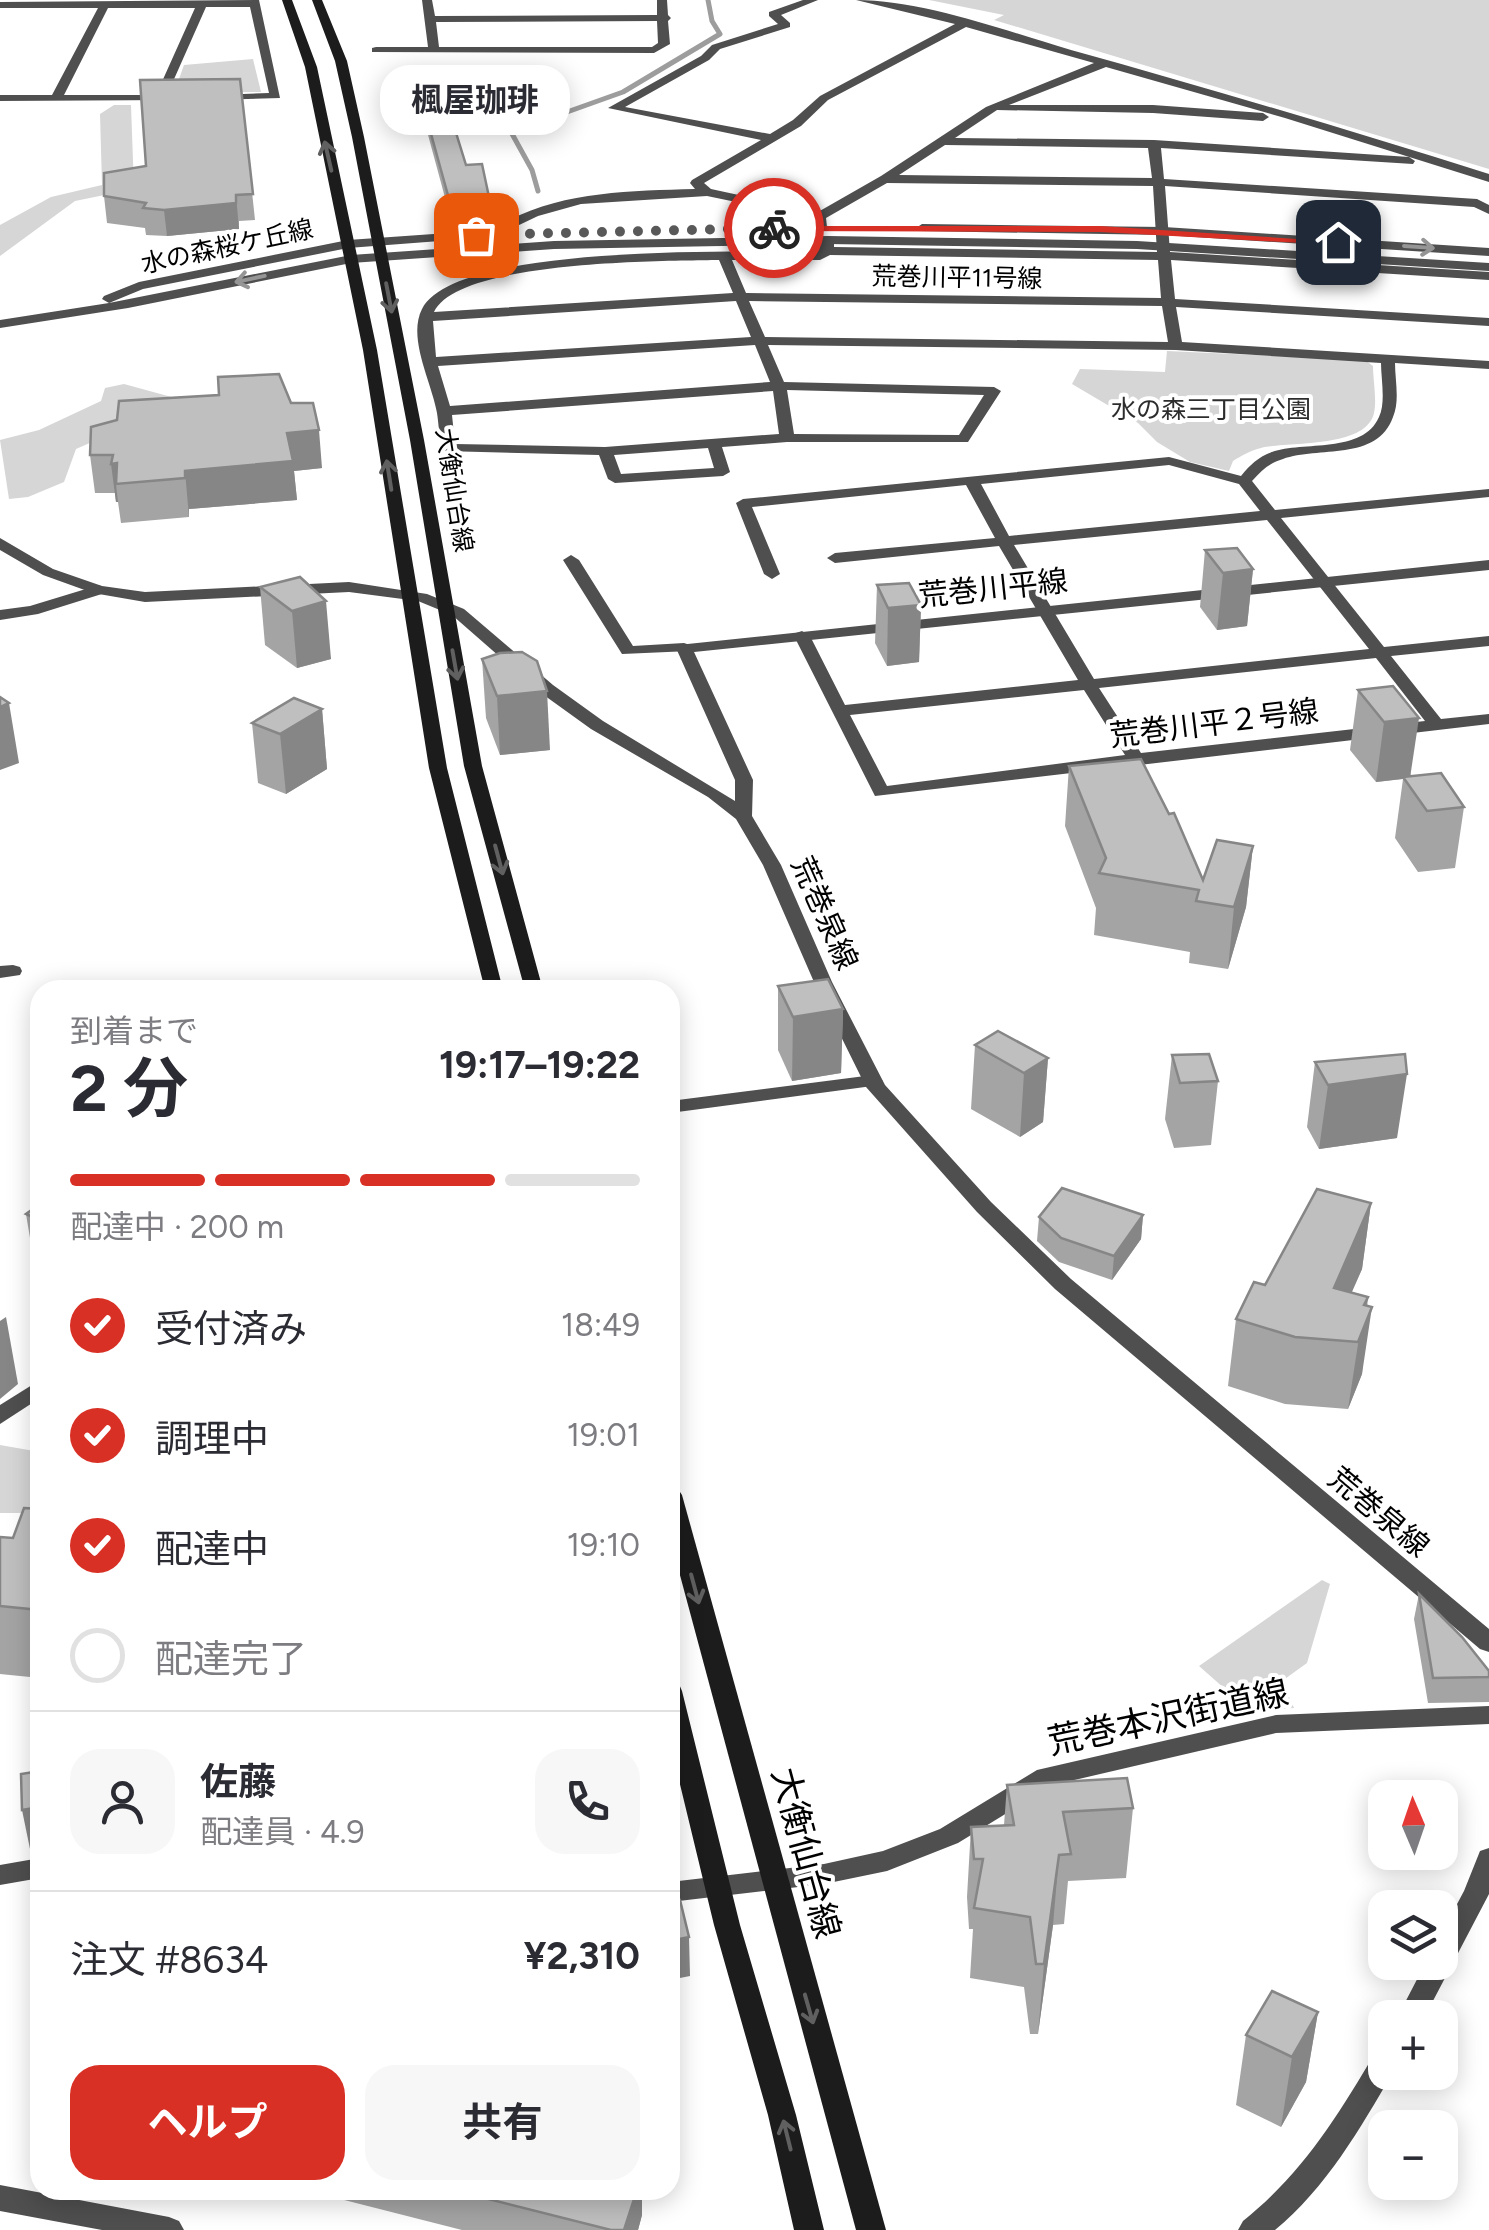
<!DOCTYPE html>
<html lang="ja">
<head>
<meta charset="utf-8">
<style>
  body { margin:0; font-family:Figtree,"Noto Sans JP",sans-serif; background:#f7f7f7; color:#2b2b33; height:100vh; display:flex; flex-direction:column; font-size:38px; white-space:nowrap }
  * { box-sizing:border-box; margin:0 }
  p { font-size:32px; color:#7c7c81 }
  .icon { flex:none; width:55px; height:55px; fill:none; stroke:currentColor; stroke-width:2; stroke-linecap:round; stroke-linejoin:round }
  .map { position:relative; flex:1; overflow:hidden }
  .details { position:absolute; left:30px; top:980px; width:650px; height:1220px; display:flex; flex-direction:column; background:#fff; border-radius:30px; box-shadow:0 5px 25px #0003 }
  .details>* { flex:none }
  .needle { width:65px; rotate:358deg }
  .tools { position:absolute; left:1368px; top:1780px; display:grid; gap:20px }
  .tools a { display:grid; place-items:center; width:90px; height:90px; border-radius:20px; background:#fff; box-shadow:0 5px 25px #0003; font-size:50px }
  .pin { position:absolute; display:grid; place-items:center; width:85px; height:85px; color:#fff; margin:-42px; border-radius:20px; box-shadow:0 5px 15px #0006 }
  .courier { position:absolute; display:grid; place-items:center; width:100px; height:100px; margin:-50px; border:8px solid #d93025; border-radius:50%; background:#fff; color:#222; box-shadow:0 2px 12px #0007 }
  .bubble { position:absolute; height:70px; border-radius:30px; background:#fff; box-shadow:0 5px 25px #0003; font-size:32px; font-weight:700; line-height:70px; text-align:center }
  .head em { font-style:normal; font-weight:700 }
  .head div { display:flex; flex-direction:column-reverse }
  .head { display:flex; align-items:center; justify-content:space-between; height:170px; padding:0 40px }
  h1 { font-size:65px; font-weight:700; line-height:75px }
  .bar { display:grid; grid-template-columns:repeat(4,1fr); gap:15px 10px; align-content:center; height:120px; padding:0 40px }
  .bar i { height:12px; border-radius:8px; background:#e1e1e2 }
  .bar .active { background:#d93025 }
  .bar p { grid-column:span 4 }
  .line { display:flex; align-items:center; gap:25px; padding:0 40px; border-top:2px solid #e1e1e2 }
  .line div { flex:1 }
  .round { display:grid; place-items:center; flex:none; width:105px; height:105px; border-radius:30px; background:#f7f7f7 }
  ol { padding:0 40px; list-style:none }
  li { display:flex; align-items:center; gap:30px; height:110px }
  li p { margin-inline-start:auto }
  li .icon { padding:10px; border-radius:50%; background:#d93025; color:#fff; stroke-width:4 }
  li:last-child { color:#7c7c81 }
  li i { width:55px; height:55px; border:5px solid #e1e1e2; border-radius:50% }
  .button { display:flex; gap:20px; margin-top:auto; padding:20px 40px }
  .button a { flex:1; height:115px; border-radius:30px; background:#d93025; color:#fff; font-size:40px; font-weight:700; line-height:115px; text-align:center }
  .button a+a { background:#f7f7f7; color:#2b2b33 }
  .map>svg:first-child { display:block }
  .green { fill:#d6d6d6 }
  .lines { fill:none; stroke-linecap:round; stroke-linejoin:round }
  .stream { stroke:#9d9d9d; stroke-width:5 }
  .minor { fill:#4f4f4f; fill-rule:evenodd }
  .tertiary { fill:#4f4f4f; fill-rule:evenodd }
  .secondary { fill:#1c1c1c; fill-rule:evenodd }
  .wall { fill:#a4a4a4 }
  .shaded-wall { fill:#868686 }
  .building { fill:#bfbfbf; stroke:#868686; stroke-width:2.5 }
  .oneway { stroke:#606060 }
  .oneway2 { stroke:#959595 }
  .route { fill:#d93025 }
  .done { stroke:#595959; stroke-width:10; stroke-dasharray:0 18 }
  .labels { text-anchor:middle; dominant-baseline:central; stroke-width:8; stroke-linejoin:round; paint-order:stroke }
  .far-street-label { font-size:25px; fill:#000; stroke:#fff }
  .far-park-label { font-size:25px; fill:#2d2d2d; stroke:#fff }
  .street-label { font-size:30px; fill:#000; stroke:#fff }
  .near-street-label { font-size:35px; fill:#000; stroke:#fff }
</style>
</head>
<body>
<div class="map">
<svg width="1489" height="2230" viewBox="0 0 1489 2230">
  <rect width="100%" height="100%" fill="#fff"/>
  <g class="green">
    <polygon points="929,0 1489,0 1489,169 994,20 1004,15"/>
    <polygon points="253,59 261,92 174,93 184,65"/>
    <polygon points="114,105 131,105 134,189 75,201 0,256 0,225 51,197 102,185 100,114"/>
    <path d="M1167,351l198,9 8,6c0,14 4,33 1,47 -8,36 -86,28 -113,35 -10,2 -20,8 -28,13l-4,10 -39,-9 -33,-20 -19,-19 -66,-39 8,-15 85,3z"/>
    <polygon points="124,384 186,401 76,449 64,482 28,497 9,499 0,440 39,430 101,401 105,388"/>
    <polygon points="0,1445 40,1452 40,1494 33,1513 0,1513"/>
    <polygon points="1322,1580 1330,1584 1307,1663 1282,1681 1294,1708 1250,1711 1199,1666"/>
  </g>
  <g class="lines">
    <polyline class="stream" points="538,191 532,170 511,132 623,92 720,34 712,21 708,0"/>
    <g class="minor">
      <path d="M259,0l21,98 -67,2v-4l4,-1 52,-2 -19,-86h-44l-39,88 5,1v4l-172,1v-6h52l46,-87h-98v-6zM108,8h87l-39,87h-92z"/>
      <path d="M422,0h10l3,16 222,-1v-15h10l1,15 3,3 -3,3 2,23 -16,9 -282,-1v-4l4,-1h52zM657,21l1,22 -6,4h-213l-3,-25z"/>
      <path d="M803,0h15l-37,15 9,8v4l-70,22 -11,11 -84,47 145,27 23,-14 27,-24 135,-72 -99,-24c66,0 151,31 215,50 140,39 279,80 418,124v8l-204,-64 -179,-51 -97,38h144l110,8 6,4 -6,4 -110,-8 -156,-3 -42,28 199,2 255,17 6,4 -2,3 -252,-16 3,31 313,20 12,6v9l-15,-7 -309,-21 5,66 319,20v8l-318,-20 4,39 314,19v8l-313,-19 6,35 307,19v8l-94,-6c0,17 5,38 -2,54 -16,45 -75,29 -110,42 -14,4 -22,12 -31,22l23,29 214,-21v8l-208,21 103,129 105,-11v10l-98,10 50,63 48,-5v10l-614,72 -81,-160 2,-3 6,-2 8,5 35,69 233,-25 -79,-134 -164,17 -8,-5 8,-5 160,-15 -29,-53 -214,22 28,67 -8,5 -8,-5 -28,-71 7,-4 426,-42 72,19c9,-11 17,-19 31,-24 31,-11 91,2 107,-35 7,-15 2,-38 2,-54l-205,-13 -408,-5 16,37 210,5 7,4 -33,51h-181l-65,5 8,25 -7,4 -108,7 -7,-4 -9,-24 -156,-4c-4,-12 -4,-25 -6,-38 -5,-30 -30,-75 -15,-104 33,-66 324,-57 395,-57l6,-14 5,-1 6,4v6l323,5 -4,-66 -266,-3 -61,35 1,9 -6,4 -6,-4 -1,-9 -107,-22 -126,8 -43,12 -21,10h-8v-6c58,-29 122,-29 186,-31l-5,-6 2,-3 69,-40 -153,-32 93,-52 11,-11 66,-21 -9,-8v-4zM966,27l128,36 -108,44 -105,69 -63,36 -107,-23 -7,-6 97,-57 27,-26zM945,145l203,3 4,30 -253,-3zM830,255l328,5 3,38 -415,-5 -14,-33h88zM719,260l14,33 -299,19c24,-52 231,-51 285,-52zM736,301l15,36 -315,20 -3,-36zM749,301l413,5 6,36 -403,-5zM755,345l15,37 -320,24 -12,-40zM787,390l197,5 -25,40 -165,-1zM773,391l6,43 -174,13 -150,-3 -3,-29zM708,448l6,20 -93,6 -7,-19zM1169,465l70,19 21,27 -251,25 -28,-52zM1267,520l102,129 -275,30 -80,-134zM1376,658l49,63 -284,32 -42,-65zM1084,690l41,65 -238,31 -37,-71z"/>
      <polygon points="571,555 579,560 633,646 684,643 690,645 690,651 622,654 563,560"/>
      <polygon points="99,585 107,590 105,593 38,614 0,620 0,610 30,606"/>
      <polygon points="13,965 20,967 22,971 20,975 0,978 0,966"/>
      <polygon points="873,1075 883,1081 880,1085 670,1113 670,1101"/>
      <polygon points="40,1380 40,1398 0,1424 0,1405"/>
      <polygon points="1489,1706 1489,1724 1276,1733 1053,1785 958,1843 887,1871 824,1884 670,1902 670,1882 824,1864 883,1851 940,1829 1037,1770 1276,1715"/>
      <polygon points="40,1858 40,1878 0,1885 0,1865"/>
    </g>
    <g class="tertiary">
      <polygon points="922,224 1164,227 1489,248 1489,256 1164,235 918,231 916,228"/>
      <polygon points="448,233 454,237 453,240 348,248 143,289 109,303 351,255 554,241 828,236 1137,241 1489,263 1489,271 1137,249 828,244 554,249 351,263 128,308 0,328 0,320 109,303 102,299 104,296 139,282 348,240"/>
      <polygon points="0,538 53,569 102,586 145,592 349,582 427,594 464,609 553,685 603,721 735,801 735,780 676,648 678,645 1489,560 1489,570 694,652 753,780 752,816 781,865 832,982 885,1085 991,1202 1071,1279 1489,1629 1489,1652 1480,1649 1055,1289 977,1212 866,1087 814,982 763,865 736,819 708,797 591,729 541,693 452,615 418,601 349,592 145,602 93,593 43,575 0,550"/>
      <polygon points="1489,1848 1489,1894 1424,2018 1397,2018 1426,1962 1440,1962 1440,1936 1464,1891 1480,1851"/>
      <path d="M1385,2049v23h8c-33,57 -67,116 -118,158h-37l5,-9c58,-46 95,-105 132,-168z"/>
      <polygon points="0,2185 169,2217 179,2221 184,2230 102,2230 0,2211"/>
    </g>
    <g class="secondary">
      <polygon points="282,0 292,0 317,67 377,350 447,768 503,990 485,990 429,768 363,350 305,67"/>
      <polygon points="312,0 322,0 347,61 364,137 424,440 482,766 543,990 525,990 464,766 410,440 352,137 335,61"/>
      <polygon points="670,1487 678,1489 682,1495 886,2230 856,2230 670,1538"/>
      <polygon points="670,1682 679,1684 682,1691 740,1925 796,2115 824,2230 794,2230 768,2115 714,1925 670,1743"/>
    </g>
  </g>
  <g class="wall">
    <polygon points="468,73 516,101 477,118 449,111 466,165 489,197 490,214 450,216 421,109 420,94"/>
    <polygon points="240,79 255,220 239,221 239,229 167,236 146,235 145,228 107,223 104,196 146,166"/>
    <polygon points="291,403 322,468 294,471 297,500 189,509 189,517 121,523 118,502 116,502 115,493 95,493 90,455"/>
    <polygon points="1205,550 1253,569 1247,626 1217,630 1200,607"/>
    <polygon points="300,577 331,659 297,668 265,645 260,587"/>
    <polygon points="877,585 921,605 919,662 887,666 875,643"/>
    <polygon points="482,659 550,750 500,755 486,718"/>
    <polygon points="1393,686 1411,777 1464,807 1455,868 1418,872 1395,838 1403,779 1376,782 1350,750 1358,690"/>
    <polygon points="322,709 327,769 286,794 258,783 252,723"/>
    <polygon points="1069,766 1203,880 1253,846 1246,907 1228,969 1189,963 1190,952 1094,935 1096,908 1065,826"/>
    <polygon points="778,986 843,1009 841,1073 792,1081 778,1050"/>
    <polygon points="975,1045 1048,1058 1043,1122 1020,1137 971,1109"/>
    <polygon points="1172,1055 1218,1081 1211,1145 1174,1148 1165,1119"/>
    <polygon points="1315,1062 1397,1138 1319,1149 1307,1127"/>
    <polygon points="1371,1203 1362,1269 1351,1293 1368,1297 1362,1374 1348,1409 1285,1404 1228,1386 1236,1319 1265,1285"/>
    <polygon points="40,1204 40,1281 37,1280 26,1214"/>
    <polygon points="1143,1215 1141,1239 1112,1280 1059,1262 1037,1241 1039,1217"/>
    <polygon points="40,1509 40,1678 0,1674 0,1537 13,1538"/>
    <polygon points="1419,1594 1489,1671 1489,1702 1428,1703 1414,1619"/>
    <polygon points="1007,1785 1133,1808 1126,1878 1068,1881 1064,1924 1053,1925 1038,2034 1030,2034 1024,1987 970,1978 973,1929 969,1929 967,1897 971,1827 1004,1825"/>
    <polygon points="1318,2012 1306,2082 1281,2127 1236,2105 1246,2035"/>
    <polygon points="305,2190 642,2190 642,2215 638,2230 462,2230"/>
  </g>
  <g class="shaded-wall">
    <polygon points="515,85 516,101 477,118 477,102"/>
    <polygon points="236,195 239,229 167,236 164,210"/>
    <polygon points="319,430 322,468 294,471 297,500 189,509 189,517 185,471 287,433"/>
    <polygon points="117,463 116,484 118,502 116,502 111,464"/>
    <polygon points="1253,569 1247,626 1217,630 1223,573"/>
    <polygon points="326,601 331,659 297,668 292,611"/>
    <polygon points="921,605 919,662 887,666 888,608"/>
    <polygon points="547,691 550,750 500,755 497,696"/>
    <polygon points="9,703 19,763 0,770 0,707"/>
    <polygon points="322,709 327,769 286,794 280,734"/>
    <polygon points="1419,718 1410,778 1376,782 1384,722"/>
    <polygon points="1253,846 1246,907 1228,969 1234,907"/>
    <polygon points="843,1009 841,1073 792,1081 793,1017"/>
    <polygon points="1048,1058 1043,1122 1020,1137 1024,1073"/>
    <polygon points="1407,1074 1397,1138 1319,1149 1328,1085"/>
    <polygon points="1371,1203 1362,1269 1331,1340 1334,1288"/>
    <polygon points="1143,1215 1141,1239 1112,1280 1114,1256"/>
    <polygon points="1368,1297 1362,1331 1372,1307 1362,1374 1348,1409 1364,1305"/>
    <polygon points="6,1317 18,1384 0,1399 0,1321"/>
    <polygon points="40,1807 40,1847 30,1849 22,1810"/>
    <polygon points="1059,1855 1053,1925 1038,2034 1044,1964"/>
    <polygon points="689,1937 690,1976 670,1980 670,1941"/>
    <polygon points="1318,2012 1306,2082 1281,2127 1292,2057"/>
    <polygon points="637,2190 642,2190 642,2215 638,2230 624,2230"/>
  </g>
  <g class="building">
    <polygon points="468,73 515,85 477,102 444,94 466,165 482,164 489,197 449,199 420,94"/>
    <polygon points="240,79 253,194 236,195 236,203 164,210 143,208 146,203 104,196 104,173 146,166 140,80"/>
    <polygon points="279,374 291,403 313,403 319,430 287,433 293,461 185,471 185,478 116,484 117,463 111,464 113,455 90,455 91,427 117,420 119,401 219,395 218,377"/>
    <polygon points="1237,548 1253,569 1223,573 1205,550"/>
    <polygon points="300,577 326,601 292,611 260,587"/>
    <polygon points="909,583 921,605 888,608 877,585"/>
    <polygon points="522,652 537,661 547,691 497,696 482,659 500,653"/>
    <polygon points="1393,686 1419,718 1384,722 1358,690"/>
    <polygon points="0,697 9,703 0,707"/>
    <polygon points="294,698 322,709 280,734 252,723"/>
    <polygon points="1141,759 1169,814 1174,813 1203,880 1217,840 1253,846 1234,907 1196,901 1199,890 1099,873 1106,858 1069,766"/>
    <polygon points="1441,773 1464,807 1427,811 1403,777"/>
    <polygon points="828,979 843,1009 793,1017 778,986"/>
    <polygon points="998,1031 1048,1058 1024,1073 975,1045"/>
    <polygon points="1209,1054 1218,1081 1180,1083 1172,1055"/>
    <polygon points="1405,1054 1407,1074 1328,1085 1315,1062"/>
    <polygon points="1062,1188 1143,1215 1114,1256 1061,1238 1039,1217"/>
    <polygon points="1317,1189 1371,1203 1334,1288 1368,1297 1364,1305 1372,1307 1358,1342 1295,1337 1236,1319 1254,1282 1265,1285"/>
    <polygon points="40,1204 40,1220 26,1214"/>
    <polygon points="24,1508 40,1509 40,1577 38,1582 40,1582 40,1610 0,1606 0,1537 13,1538"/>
    <polygon points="1419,1594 1462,1637 1489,1671 1489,1677 1433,1678"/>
    <polygon points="40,1771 40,1807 22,1810 21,1774"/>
    <polygon points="1127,1778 1133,1808 1063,1812 1071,1854 1059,1855 1044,1964 1036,1964 1030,1917 974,1908 983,1859 974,1859 971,1827 1014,1825 1007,1785"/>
    <polygon points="680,1900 689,1937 670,1941 670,1902"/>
    <polygon points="1272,1991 1318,2012 1292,2057 1246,2035"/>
    <polygon points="453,2190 637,2190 624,2230 611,2230"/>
  </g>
  <defs><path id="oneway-shaft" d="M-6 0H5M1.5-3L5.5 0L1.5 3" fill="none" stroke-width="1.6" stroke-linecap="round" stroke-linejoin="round" transform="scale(2.5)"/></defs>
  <g class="oneway">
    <use href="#oneway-shaft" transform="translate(328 156) rotate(-103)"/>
    <use href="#oneway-shaft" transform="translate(389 298) rotate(79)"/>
    <use href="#oneway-shaft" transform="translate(389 475) rotate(-99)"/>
    <use href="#oneway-shaft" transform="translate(455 665) rotate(80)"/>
    <use href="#oneway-shaft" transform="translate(499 860) rotate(75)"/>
    <use href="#oneway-shaft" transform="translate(695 1589) rotate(75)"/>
    <use href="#oneway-shaft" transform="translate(809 2009) rotate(74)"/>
    <use href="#oneway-shaft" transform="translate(787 2135) rotate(-104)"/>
  </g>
  <g class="oneway2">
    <use href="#oneway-shaft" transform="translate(1419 247) rotate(4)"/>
    <use href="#oneway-shaft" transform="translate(250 279) rotate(168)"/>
  </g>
  <polygon class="route" points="771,226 1100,226 1343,242 1338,245 1100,232 774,231"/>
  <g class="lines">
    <polyline class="done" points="476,235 774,228"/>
  </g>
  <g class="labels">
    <g class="far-street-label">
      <text transform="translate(227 246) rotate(-12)">水の森桜ケ丘線</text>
      <text transform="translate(957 277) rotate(1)">荒巻川平11号線</text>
      <text transform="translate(455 490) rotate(81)">大衡仙台線</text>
    </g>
    <g class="far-park-label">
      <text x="1211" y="409">水の森三丁目公園</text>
    </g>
    <g class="street-label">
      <text transform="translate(993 588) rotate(-6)">荒巻川平線</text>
      <text transform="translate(1214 723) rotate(-7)">荒巻川平２号線</text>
      <text transform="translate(825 913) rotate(66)">荒巻泉線</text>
      <text transform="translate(1379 1512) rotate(40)">荒巻泉線</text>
    </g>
    <g class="near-street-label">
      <text transform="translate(1168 1717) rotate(-12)">荒巻本沢街道線</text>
      <text transform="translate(806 1853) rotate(75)">大衡仙台線</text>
    </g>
  </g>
</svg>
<div class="tools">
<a><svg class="needle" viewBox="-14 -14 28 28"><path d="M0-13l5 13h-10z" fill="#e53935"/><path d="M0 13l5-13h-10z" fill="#7c7c81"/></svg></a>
<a><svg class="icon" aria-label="layers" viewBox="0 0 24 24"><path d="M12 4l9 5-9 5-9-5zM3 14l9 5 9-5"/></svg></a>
<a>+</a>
<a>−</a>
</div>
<div class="pin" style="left:476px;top:235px;background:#ea580c"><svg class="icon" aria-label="bag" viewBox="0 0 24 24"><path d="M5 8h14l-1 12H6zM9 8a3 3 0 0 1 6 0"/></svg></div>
<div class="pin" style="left:1338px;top:242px;background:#1f2937"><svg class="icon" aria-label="home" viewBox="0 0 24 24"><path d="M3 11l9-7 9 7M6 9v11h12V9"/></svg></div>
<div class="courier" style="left:774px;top:228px"><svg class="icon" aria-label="bike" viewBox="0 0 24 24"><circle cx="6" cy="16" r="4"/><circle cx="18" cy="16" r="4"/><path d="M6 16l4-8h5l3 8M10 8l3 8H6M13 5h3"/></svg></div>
<div class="bubble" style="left:380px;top:65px;width:190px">楓屋珈琲</div>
<section class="details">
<div class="head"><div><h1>2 分</h1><p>到着まで</p></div><em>19:17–19:22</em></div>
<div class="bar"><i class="active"></i><i class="active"></i><i class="active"></i><i></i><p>配達中 · 200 m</p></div>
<ol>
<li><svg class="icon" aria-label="check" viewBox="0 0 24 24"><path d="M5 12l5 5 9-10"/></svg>受付済み<p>18:49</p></li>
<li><svg class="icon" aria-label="check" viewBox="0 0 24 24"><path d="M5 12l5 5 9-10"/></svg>調理中<p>19:01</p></li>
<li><svg class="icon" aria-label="check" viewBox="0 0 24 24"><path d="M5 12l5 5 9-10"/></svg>配達中<p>19:10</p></li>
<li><i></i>配達完了</li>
</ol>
<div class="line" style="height:180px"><a class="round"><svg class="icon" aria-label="person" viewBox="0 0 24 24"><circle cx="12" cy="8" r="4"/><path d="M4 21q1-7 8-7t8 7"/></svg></a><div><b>佐藤</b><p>配達員 · 4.9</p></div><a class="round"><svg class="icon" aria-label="phone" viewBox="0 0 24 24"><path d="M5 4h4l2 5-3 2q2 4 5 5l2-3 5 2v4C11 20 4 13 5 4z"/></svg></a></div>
<div class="line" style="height:130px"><div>注文 #8634</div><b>¥2,310</b></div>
<div class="button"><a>ヘルプ</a><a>共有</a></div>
</section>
</div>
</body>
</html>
